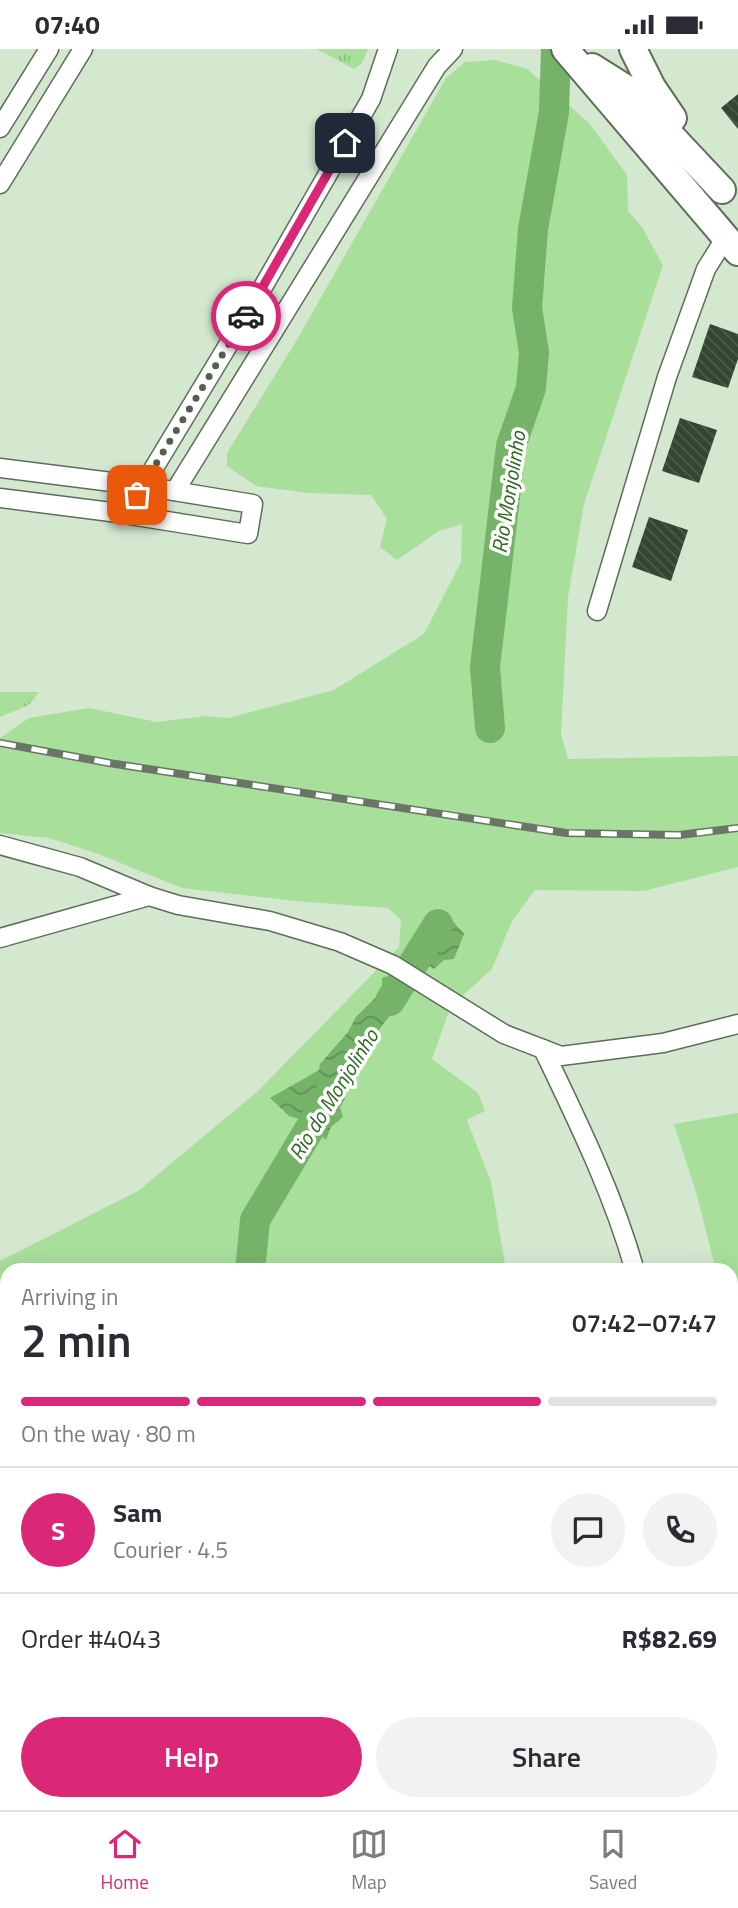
<!DOCTYPE html>
<html lang="en">
<head>
<meta charset="utf-8">
<style>
  body { margin:0; font-family:"Titillium Web",sans-serif; background:#f2f2f3; color:#2b2b33; height:100vh; display:flex; flex-direction:column; font-size:26px; white-space:nowrap }
  * { box-sizing:border-box; margin:0 }
  p { font-size:23px; color:#7c7c81 }
  .icon { flex:none; width:38px; height:38px; fill:none; stroke:currentColor; stroke-width:2; stroke-linecap:round; stroke-linejoin:round }
  .map { position:relative; flex:1; overflow:hidden }
  .drawer { position:absolute; left:0px; top:1214px; width:738px; height:548px; display:flex; flex-direction:column; background:#fff; border-radius:21px 21px 0 0; box-shadow:0 7px 28px #0002 }
  .drawer>* { flex:none }
  .pin { position:absolute; display:grid; place-items:center; width:60px; height:60px; color:#fff; margin:-30px; border-radius:14px; box-shadow:0 4px 10px #0006 }
  .courier { position:absolute; display:grid; place-items:center; width:70px; height:70px; margin:-35px; border:5px solid #db2777; border-radius:50%; background:#fff; color:#222; box-shadow:0 2px 9px #0007 }
  .head em { font-style:normal; font-weight:600 }
  .head div { display:flex; flex-direction:column-reverse }
  .head { display:flex; align-items:center; justify-content:space-between; height:119px; padding:0 21px }
  h1 { font-size:46px; font-weight:600; line-height:52px }
  .bar { display:grid; grid-template-columns:repeat(4,1fr); gap:10px 7px; align-content:center; height:84px; padding:0 21px }
  .bar i { height:9px; border-radius:5px; background:#e1e1e2 }
  .bar .current { background:#db2777 }
  .bar p { grid-column:span 4 }
  .line { display:flex; align-items:center; gap:18px; padding:0 21px; border-top:2px solid #e1e1e2 }
  .line div { flex:1 }
  .round { display:grid; place-items:center; flex:none; width:74px; height:74px; border-radius:37px; background:#f2f2f3 }
  .button { display:flex; gap:14px; margin-top:auto; padding:14px 21px }
  .button a { flex:1; height:80px; border-radius:42px; background:#db2777; color:#fff; font-size:28px; font-weight:600; line-height:80px; text-align:center }
  .button a+a { background:#f2f2f3; color:#2b2b33 }
  .status { display:flex; justify-content:space-between; align-items:center; height:49px; padding:0 35px; background:#fff; direction:ltr }
  .status svg { height:19px; fill:currentColor }
  .tab-bar { display:flex; justify-content:space-around; align-items:center; height:98px; border-top:2px solid #e1e1e2; background:#fff; font-size:19px; color:#7c7c81 }
  .tab-bar a { display:grid; justify-items:center; gap:4px }
  .tab-bar .current { color:#db2777 }
  .map>svg:first-child { display:block }
  .grass { fill:url(#grass-tufts) }
  .park { fill:#a7df9b }
  .water { fill:url(#water-waves) }
  .lines { fill:none; stroke-linecap:round; stroke-linejoin:round }
  .stream { stroke:#75b468; stroke-width:5 }
  .river { stroke:#75b468; stroke-width:30 }
  .building { fill:url(#building-back-hatch) }
  .street-casing { stroke:#5c6e58; stroke-width:21 }
  .primary-casing { stroke:#5c6e58; stroke-width:30 }
  .street { stroke:#fff; stroke-width:18 }
  .primary { stroke:#fff; stroke-width:26 }
  .rail-casing { stroke:#697566; stroke-width:8 }
  .rail { stroke:#fff; stroke-width:5; stroke-dasharray:16; stroke-linecap:butt }
  .done { stroke:#545f51; stroke-width:7; stroke-dasharray:0 12.6 }
  .route { stroke:#db2777; stroke-width:9 }
  .labels { text-anchor:middle; dominant-baseline:central; stroke-width:7; stroke-linejoin:round; paint-order:stroke }
  .water-label { font-size:21px; font-style:italic; fill:#2b671c; stroke:#fff }
</style>
</head>
<body>
<div class="status"><b>07:40</b><svg viewBox="0 0 49 12"><path d="M0 12V9h3v3zM5 12V6h3v6zM10 12V3h3v9zM15 12V0h3v12zM26 1h20v11H26zM47 4h2v5h-2z"/></svg></div>
<div class="map">
<svg width="738" height="1761" viewBox="0 0 738 1761">
  <defs>
    <pattern id="grass-tufts" width="24" height="20" patternUnits="userSpaceOnUse" patternTransform="scale(1.75)"><rect width="24" height="20" fill="#a7df9b"/><path d="M3 7l-1-3M5 7V3M7 7l1-3M15 17l-1-3M17 17v-4M19 17l1-3" fill="none" stroke="#8fbe84"/></pattern>
    <pattern id="water-waves" width="16" height="10" patternUnits="userSpaceOnUse" patternTransform="scale(1.75)"><rect width="16" height="10" fill="#75b468"/><path d="M0 5q4-4 8 0t8 0" fill="none" stroke="#5e9154"/></pattern>
    <pattern id="building-back-hatch" width="6" height="6" patternUnits="userSpaceOnUse" patternTransform="scale(1.75)"><rect width="6" height="6" fill="#344531"/><path d="M-1 5l2 2M0 0l6 6M5-1l2 2" fill="none" stroke="#4e5c4c"/></pattern>
  </defs>
  <rect width="100%" height="100%" fill="#d4e8d0"/>
  <g class="grass">
    <polygon points="317,0 368,0 362,14 354,20"/>
    <polygon points="0,643 39,643 29,656 0,668"/>
  </g>
  <g class="park">
    <polygon points="496,11 527,20 589,74 627,126 628,162 642,178 663,216 584,455 568,548 561,685 568,710 738,707 738,818 644,842 535,841 512,872 492,920 451,957 432,1010 478,1044 485,1062 467,1071 491,1133 506,1221 7,1222 7,1657 0,1677 0,1212 138,1142 258,1042 399,898 401,870 387,859 296,852 182,839 96,804 49,789 0,784 0,689 29,669 89,659 157,673 206,667 228,669 334,641 424,585 461,513 462,475 439,482 397,511 380,498 387,470 371,446 308,444 256,437 227,417 227,404 295,294 446,29 465,13"/>
    <polygon points="738,1064 738,1761 540,1761 542,1755 732,1755 732,1222 716,1221 696,1143 674,1075"/>
  </g>
  <g class="water">
    <polygon points="434,868 449,868 464,885 454,910 444,911 434,920 422,912 429,898 427,883"/>
    <path d="M398,923l15,7 -7,18 -8,5 -1,8c-16,11 -20,29 -33,38v6c-11,10 -20,23 -22,38l4,4 -6,11 3,10 -12,10 -5,13 -20,-19 -17,-5 -19,-18 49,-28 1,-6 28,-32 8,-15 26,-26v-13z"/>
  </g>
  <g class="lines">
    <polyline class="stream" points="732,1642 738,1651"/>
    <g class="river">
      <polyline points="490,679 485,618 511,397 531,339 534,303 527,259 533,180 554,63 556,0"/>
      <polyline points="390,952 438,875"/>
      <polyline points="250,1222 255,1171 331,1044"/>
      <polyline points="0,1358 7,1355"/>
    </g>
  </g>
  <g class="building">
    <polygon points="738,45 738,80 721,59"/>
    <polygon points="710,275 738,285 738,310 728,339 692,328"/>
    <polygon points="680,369 717,381 699,434 662,422"/>
    <polygon points="649,468 688,481 671,532 632,518"/>
  </g>
  <g class="lines">
    <defs>
      <g id="street">
        <polyline points="0,79 49,0"/>
        <polyline points="0,135 83,0"/>
        <polyline points="0,419 143,437 253,455 248,485 111,463 0,449"/>
        <polyline points="175,442 437,17 453,0"/>
        <polyline points="111,463 137,446 143,437 256,250 371,50 388,0"/>
        <polyline points="597,562 667,328 706,220 726,188"/>
        <polyline points="0,796 80,818 149,847"/>
        <polyline points="0,889 149,847 178,856 270,872 340,893 393,916 504,985 561,1007 663,994 738,975"/>
        <path d="M543,1000c35,73 70,144 92,222"/>
        <polyline points="732,1278 738,1280"/>
        <polyline points="0,1719 7,1701"/>
        <polyline points="135,1761 138,1755"/>
        <polyline points="295,1761 297,1755"/>
        <polyline points="459,1761 459,1755"/>
      </g>
      <g id="primary">
        <polyline points="565,0 738,203"/>
        <polyline points="633,0 652,38 673,69"/>
        <polyline points="592,18 627,40 722,141"/>
      </g>
    </defs>
    <use href="#street" class="street-casing"/>
    <use href="#primary" class="primary-casing"/>
    <use href="#street" class="street"/>
    <use href="#primary" class="primary"/>
    <defs>
      <polyline id="rail" points="0,694 109,714 566,784 679,786 738,779"/>
    </defs>
    <use href="#rail" class="rail-casing"/>
    <use href="#rail" class="rail"/>
  </g>
  <g class="lines">
    <polyline class="done" points="137,446 246,267"/>
    <polyline class="route" points="246,267 345,94"/>
  </g>
  <g class="labels">
    <g class="water-label">
      <text transform="translate(508 443) rotate(-81)">Rio Monjolinho</text>
      <text transform="translate(333 1045) rotate(-58)">Rio do Monjolinho</text>
    </g>
  </g>
</svg>
<div class="pin" style="left:137px;top:446px;background:#ea580c"><svg class="icon" aria-label="bag" viewBox="0 0 24 24"><path d="M5 8h14l-1 12H6zM9 8a3 3 0 0 1 6 0"/></svg></div>
<div class="pin" style="left:345px;top:94px;background:#1f2937"><svg class="icon" aria-label="home" viewBox="0 0 24 24"><path d="M3 11l9-7 9 7M6 9v11h12V9"/></svg></div>
<div class="courier" style="left:246px;top:267px"><svg class="icon" aria-label="car" viewBox="0 0 24 24"><path d="M5 17H2v-5l4-1 3-4h7l3 4 3 1v5h-3M9 17h6M6 11h13"/><circle cx="7" cy="17" r="2"/><circle cx="17" cy="17" r="2"/></svg></div>
<section class="drawer">
<div class="head"><div><h1>2 min</h1><p>Arriving in</p></div><em>07:42–07:47</em></div>
<div class="bar"><i class="current"></i><i class="current"></i><i class="current"></i><i></i><p>On the way · 80 m</p></div>
<div class="line" style="height:126px"><b class="round" style="background:#db2777;color:#fff">S</b><div><b>Sam</b><p>Courier · 4.5</p></div><a class="round"><svg class="icon" aria-label="chat" viewBox="0 0 24 24"><path d="M4 5h16v11H9l-5 4z"/></svg></a><a class="round"><svg class="icon" aria-label="phone" viewBox="0 0 24 24"><path d="M5 4h4l2 5-3 2q2 4 5 5l2-3 5 2v4C11 20 4 13 5 4z"/></svg></a></div>
<div class="line" style="height:91px"><div>Order #4043</div><b>R$82.69</b></div>
<div class="button"><a>Help</a><a>Share</a></div>
</section>
</div>
<nav class="tab-bar">
<a class="current"><svg class="icon" aria-label="home" viewBox="0 0 24 24"><path d="M3 11l9-7 9 7M6 9v11h12V9"/></svg>Home</a>
<a><svg class="icon" aria-label="map" viewBox="0 0 24 24"><path d="M3 6l6-2 6 2 6-2v14l-6 2-6-2-6 2zM9 4v14M15 6v14"/></svg>Map</a>
<a><svg class="icon" aria-label="saved" viewBox="0 0 24 24"><path d="M7 4h10v16l-5-4-5 4z"/></svg>Saved</a>
</nav>
</body>
</html>
